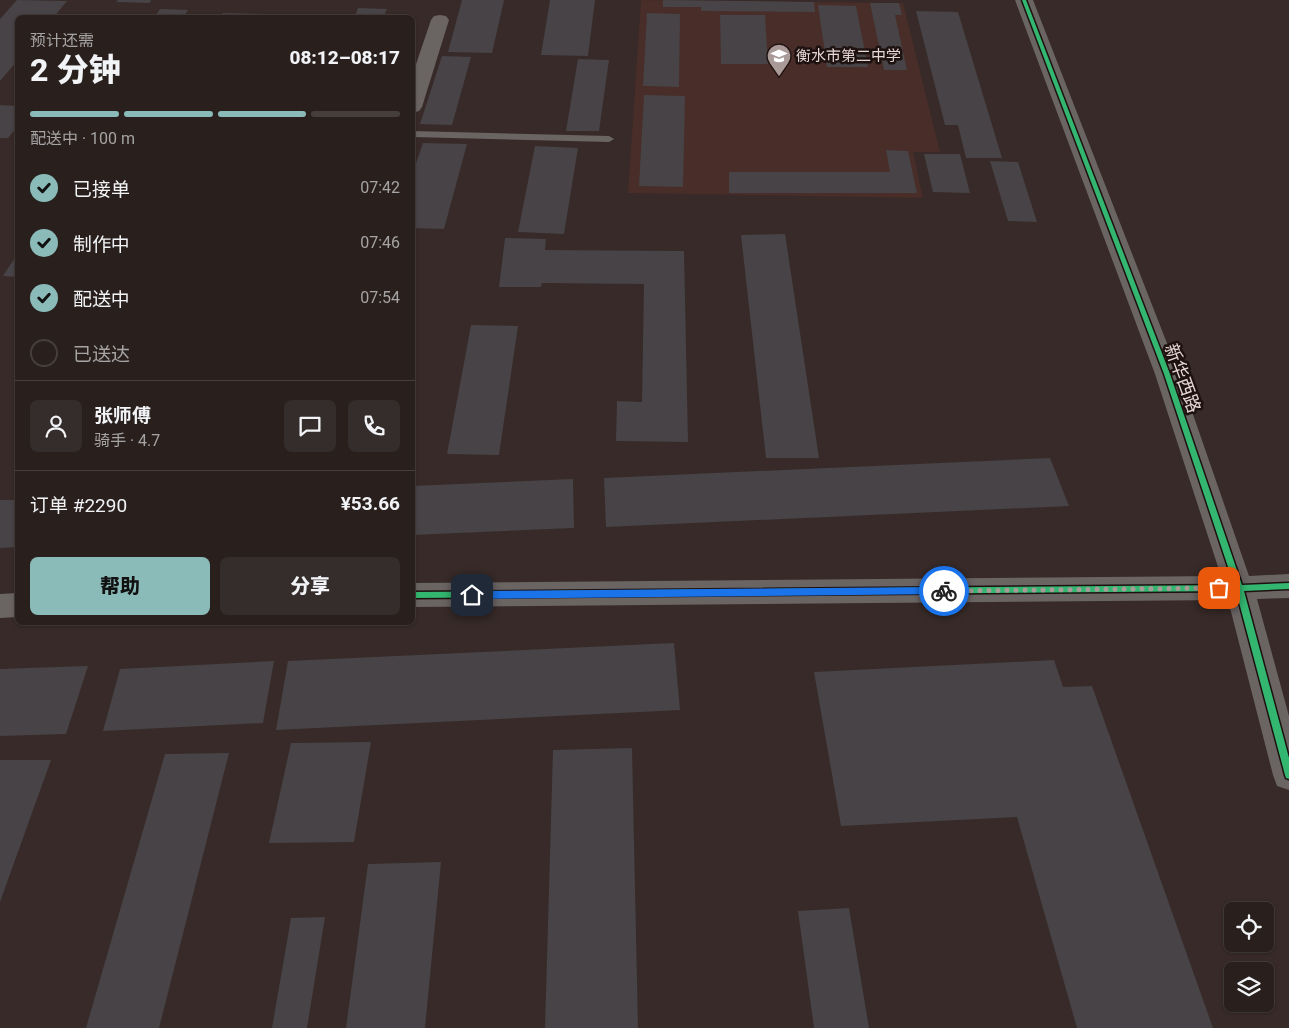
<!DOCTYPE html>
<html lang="zh">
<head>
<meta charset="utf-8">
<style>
  body { margin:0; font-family:Roboto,"Noto Sans SC",sans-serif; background:#352d2b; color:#f1f3f6; height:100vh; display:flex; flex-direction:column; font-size:19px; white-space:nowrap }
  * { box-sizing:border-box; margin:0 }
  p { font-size:16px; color:#a5a3a4 }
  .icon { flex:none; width:28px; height:28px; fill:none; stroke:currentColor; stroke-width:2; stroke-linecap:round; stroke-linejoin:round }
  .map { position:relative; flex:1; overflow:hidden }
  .sheet { position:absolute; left:15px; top:15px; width:400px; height:610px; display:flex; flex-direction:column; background:#29201e; border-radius:8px; box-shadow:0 1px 4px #0004,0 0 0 1px #453e3c }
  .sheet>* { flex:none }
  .tools { position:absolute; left:1224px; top:902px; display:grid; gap:10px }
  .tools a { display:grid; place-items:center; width:50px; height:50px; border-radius:8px; background:#29201e; box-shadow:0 1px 4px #0004,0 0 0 1px #453e3c; font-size:25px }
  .pin { position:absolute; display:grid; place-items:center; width:42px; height:42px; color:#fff; margin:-21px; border-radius:10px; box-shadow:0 2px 8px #0006 }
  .courier { position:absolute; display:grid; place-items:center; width:50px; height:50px; margin:-25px; border:4px solid #1a73e8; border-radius:50%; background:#fff; color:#222; box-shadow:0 1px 6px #0007 }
  .headline em { font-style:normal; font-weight:800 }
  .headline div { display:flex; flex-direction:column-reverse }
  .headline { display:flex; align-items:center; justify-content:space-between; height:85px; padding:0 15px }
  h1 { font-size:32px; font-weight:800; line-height:38px }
  .bar { display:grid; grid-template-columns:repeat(4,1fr); gap:8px 5px; align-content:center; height:60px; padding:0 15px }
  .bar i { height:6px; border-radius:4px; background:#453e3c }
  .bar .on { background:#8bbbb9 }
  .bar p { grid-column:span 4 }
  .line { display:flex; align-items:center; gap:12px; padding:0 15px; border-top:1px solid #453e3c }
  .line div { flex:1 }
  .round { display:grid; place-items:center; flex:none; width:52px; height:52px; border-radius:8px; background:#352d2b }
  ol { padding:0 15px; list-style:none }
  li { display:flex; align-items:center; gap:15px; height:55px }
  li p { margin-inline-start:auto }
  li .icon { padding:5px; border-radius:50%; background:#8bbbb9; color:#111; stroke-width:4 }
  li:last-child { color:#a5a3a4 }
  li i { width:28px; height:28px; border:2px solid #453e3c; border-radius:50% }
  .button { display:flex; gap:10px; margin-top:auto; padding:10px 15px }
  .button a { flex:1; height:58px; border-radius:8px; background:#8bbbb9; color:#111; font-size:20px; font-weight:800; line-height:58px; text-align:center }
  .button a+a { background:#352d2b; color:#f1f3f6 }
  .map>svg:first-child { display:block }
  .built { fill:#482d28 }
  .building { fill:#474346 }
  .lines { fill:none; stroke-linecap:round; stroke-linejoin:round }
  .service { fill:#6a6463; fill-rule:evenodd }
  .minor { fill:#6a6463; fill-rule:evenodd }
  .tertiary { fill:#6a6463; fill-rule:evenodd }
  .cycleway-casing { stroke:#1d1210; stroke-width:3 }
  .cycleway { fill:#33b770; fill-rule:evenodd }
  .route { fill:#1a73e8 }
  .done { stroke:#a99a98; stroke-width:5; stroke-dasharray:0 9 }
  .labels { text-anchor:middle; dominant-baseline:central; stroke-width:5; stroke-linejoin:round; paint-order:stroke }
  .far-poi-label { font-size:15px; fill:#e7d7d4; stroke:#1d1210; text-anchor:start }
  .street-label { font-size:18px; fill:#e7d7d4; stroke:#1d1210 }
</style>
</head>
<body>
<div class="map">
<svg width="1289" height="1028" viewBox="0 0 1289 1028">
  <rect width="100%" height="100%" fill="#372a28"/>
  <polygon class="built" points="641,0 903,3 940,152 913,152 923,198 628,193"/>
  <g class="building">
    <polygon points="17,0 67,1 53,18 18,18 18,60 0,81 0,19"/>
    <polygon points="118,0 151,0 150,3 116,2"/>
    <polygon points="462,0 504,0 492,53 448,52"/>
    <polygon points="550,0 595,0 588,56 541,55"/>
    <polygon points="663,0 814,2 815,12 701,11 701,7 663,7"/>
    <polygon points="870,3 899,3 902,15 895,15 907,70 884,70"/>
    <polygon points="818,5 856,6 868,67 827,67"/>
    <polygon points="358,8 387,9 383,18 354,18"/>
    <polygon points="160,9 188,10 183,18 154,18"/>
    <polygon points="916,11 958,12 1002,158 966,158 958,125 945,125"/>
    <polygon points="223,13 267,14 265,18 220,18"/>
    <polygon points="647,13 680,14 679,87 643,86"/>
    <polygon points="720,15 765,15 768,64 721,64"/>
    <polygon points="442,56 471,57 452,125 420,124"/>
    <polygon points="578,59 609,60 599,131 566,131"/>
    <polygon points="644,95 685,96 683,187 639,186"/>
    <polygon points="0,105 18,106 18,126 8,138 0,138"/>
    <polygon points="423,143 467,144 444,229 412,228 412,175"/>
    <polygon points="535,146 578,148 564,234 518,232"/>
    <polygon points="886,150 908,151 917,193 729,193 729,172 890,172"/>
    <polygon points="924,154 960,154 970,193 933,192"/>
    <polygon points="990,161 1018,162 1037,222 1008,221"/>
    <polygon points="785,234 819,458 766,458 741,235"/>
    <polygon points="505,238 546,239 545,250 684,251 688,442 616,441 617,401 642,402 644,284 542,283 541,287 499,287"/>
    <polygon points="18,253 18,277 3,276"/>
    <polygon points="471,325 518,326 499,455 447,454"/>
    <polygon points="1050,458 1069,506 606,527 604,478"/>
    <polygon points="573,479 574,528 412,535 412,486"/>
    <polygon points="0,500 18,500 18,547 0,548"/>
    <polygon points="674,643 680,710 276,730 288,661"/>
    <polygon points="1054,660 1063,687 1092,686 1213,1028 1077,1028 1017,817 841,826 814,672"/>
    <polygon points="274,661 263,723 103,731 120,669"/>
    <polygon points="88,666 66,734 0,736 0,669"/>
    <polygon points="371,742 354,842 269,843 291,743"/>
    <polygon points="632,748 638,1028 545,1028 553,750"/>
    <polygon points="229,753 159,1028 86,1028 165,754"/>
    <polygon points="0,760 51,760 0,902"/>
    <polygon points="441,862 425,1028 346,1028 368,864"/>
    <polygon points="849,908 869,1028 814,1028 798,911"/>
    <polygon points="325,917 307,1028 272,1028 291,918"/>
  </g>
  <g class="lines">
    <polygon class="service" points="412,131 609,136 614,139 609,142 412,137"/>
    <polygon class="minor" points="440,15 446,16 449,20 422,107 419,111 412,113 412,76 431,20 434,16"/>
    <g class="tertiary">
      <polygon points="1015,0 1033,0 1179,374 1249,576 1289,574 1289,598 1257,599 1289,716 1289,790 1277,786 1273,775 1228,600 412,607 412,583 1221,576 1155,374"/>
      <polygon points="18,593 18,617 0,618 0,594"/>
    </g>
    <defs>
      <polygon id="cycleway" points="1022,0 1026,0 1170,374 1242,585 1289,583 1289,589 1244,591 1289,758 1289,779 1286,778 1285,775 1236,591 412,598 412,592 1234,585 1164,374"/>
    </defs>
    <use href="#cycleway" class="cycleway-casing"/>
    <use href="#cycleway" class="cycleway"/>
  </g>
  <polygon class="route" points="944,587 948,591 944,594 472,599 467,595 472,591"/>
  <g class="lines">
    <polyline class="done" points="944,591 1219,588"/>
  </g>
  <defs>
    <symbol id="school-pin" viewBox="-11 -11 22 30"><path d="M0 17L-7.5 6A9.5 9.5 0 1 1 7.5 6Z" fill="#a99a98" stroke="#1d1210"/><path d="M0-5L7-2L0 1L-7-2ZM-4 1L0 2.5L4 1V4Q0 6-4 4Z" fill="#fff"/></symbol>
  </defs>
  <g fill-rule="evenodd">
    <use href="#school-pin" x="765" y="42" width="28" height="38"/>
  </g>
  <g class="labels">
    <g class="far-poi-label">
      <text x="796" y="56">衡水市第二中学</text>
    </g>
    <g class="street-label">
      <text transform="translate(1183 378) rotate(70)">新华西路</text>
    </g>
  </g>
</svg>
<div class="tools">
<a><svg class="icon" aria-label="locate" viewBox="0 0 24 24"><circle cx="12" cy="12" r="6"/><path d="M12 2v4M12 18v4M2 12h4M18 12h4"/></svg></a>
<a><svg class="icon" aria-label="layers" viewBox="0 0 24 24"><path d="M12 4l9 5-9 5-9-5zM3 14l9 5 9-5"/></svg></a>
</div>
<div class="pin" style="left:1219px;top:588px;background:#ea580c"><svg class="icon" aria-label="bag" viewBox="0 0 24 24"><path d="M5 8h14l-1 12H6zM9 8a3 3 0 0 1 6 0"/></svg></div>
<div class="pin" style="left:472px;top:595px;background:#1f2937"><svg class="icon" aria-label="home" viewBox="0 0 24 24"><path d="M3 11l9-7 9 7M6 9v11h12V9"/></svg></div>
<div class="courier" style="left:944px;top:591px"><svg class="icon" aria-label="bike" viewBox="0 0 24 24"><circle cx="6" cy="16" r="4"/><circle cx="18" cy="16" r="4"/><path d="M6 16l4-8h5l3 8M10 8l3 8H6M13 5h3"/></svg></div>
<section class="sheet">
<div class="headline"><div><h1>2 分钟</h1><p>预计还需</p></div><em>08:12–08:17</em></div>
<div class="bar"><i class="on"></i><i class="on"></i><i class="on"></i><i></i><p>配送中 · 100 m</p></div>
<ol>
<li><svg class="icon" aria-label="check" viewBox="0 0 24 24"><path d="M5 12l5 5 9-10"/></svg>已接单<p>07:42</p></li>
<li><svg class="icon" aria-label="check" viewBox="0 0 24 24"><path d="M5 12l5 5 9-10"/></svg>制作中<p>07:46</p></li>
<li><svg class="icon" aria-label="check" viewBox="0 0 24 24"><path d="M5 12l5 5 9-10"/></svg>配送中<p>07:54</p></li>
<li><i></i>已送达</li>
</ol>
<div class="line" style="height:90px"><a class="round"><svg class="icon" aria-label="person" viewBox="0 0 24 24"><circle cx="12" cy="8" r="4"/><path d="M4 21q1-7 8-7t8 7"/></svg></a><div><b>张师傅</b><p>骑手 · 4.7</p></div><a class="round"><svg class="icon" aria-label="chat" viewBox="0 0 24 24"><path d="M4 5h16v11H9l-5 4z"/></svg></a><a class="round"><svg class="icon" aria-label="phone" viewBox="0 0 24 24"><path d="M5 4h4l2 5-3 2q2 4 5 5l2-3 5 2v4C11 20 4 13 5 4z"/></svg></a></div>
<div class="line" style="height:65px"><div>订单 #2290</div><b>¥53.66</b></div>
<div class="button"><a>帮助</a><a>分享</a></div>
</section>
</div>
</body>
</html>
